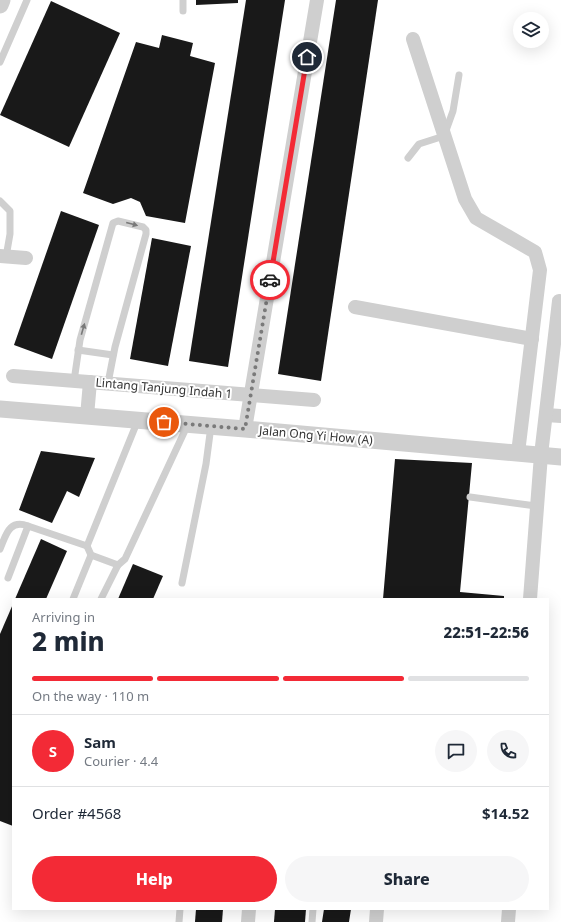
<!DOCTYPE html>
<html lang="en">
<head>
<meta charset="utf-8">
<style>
  body { margin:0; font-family:"Noto Sans",sans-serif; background:#f6f6f7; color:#1f2937; height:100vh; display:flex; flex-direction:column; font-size:15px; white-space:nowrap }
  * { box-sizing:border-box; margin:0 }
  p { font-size:13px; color:#747a83 }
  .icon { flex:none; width:22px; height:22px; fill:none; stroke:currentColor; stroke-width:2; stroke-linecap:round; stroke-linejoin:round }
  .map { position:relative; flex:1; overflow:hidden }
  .drawer { position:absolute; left:12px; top:598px; width:537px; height:312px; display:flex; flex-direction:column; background:#fff; border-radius:0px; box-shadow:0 4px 16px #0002 }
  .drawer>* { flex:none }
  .controls { position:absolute; left:513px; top:12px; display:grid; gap:8px }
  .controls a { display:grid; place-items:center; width:36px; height:36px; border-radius:50%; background:#fff; box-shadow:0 4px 16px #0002; font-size:20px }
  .pin { position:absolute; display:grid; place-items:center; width:34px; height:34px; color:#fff; margin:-17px; border:2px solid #fff; border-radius:50%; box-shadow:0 1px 4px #0007 }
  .courier { position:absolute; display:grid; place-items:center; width:40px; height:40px; margin:-20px; border:3px solid #f32a36; border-radius:50%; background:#fff; color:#222; box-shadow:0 1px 5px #0007 }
  .summary em { font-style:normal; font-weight:800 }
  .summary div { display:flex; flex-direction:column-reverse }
  .summary { display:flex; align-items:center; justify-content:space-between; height:68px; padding:0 20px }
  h1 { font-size:26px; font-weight:800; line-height:30px }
  .bar { display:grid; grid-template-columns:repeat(4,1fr); gap:6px 4px; align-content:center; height:48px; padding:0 20px }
  .bar i { height:5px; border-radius:3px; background:#e0e1e3 }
  .bar .on { background:#f32a36 }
  .bar p { grid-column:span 4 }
  .line { display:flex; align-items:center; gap:10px; padding:0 20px; border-top:1px solid #e0e1e3 }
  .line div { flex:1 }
  .round { display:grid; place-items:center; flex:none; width:42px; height:42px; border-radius:21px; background:#f6f6f7 }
  .primary-button { display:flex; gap:8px; margin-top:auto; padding:8px 20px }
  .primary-button a { flex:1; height:46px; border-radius:24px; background:#f32a36; color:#fff; font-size:16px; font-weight:800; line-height:46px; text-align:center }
  .primary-button a+a { background:#f6f6f7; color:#1f2937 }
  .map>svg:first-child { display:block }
  .building { fill:#191919 }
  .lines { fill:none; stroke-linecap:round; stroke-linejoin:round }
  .service { stroke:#cfcfcf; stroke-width:7 }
  .minor { stroke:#cfcfcf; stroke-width:14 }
  .tertiary { stroke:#cfcfcf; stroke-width:17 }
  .oneway { fill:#797979 }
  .done { stroke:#7a7a7a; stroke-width:4; stroke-dasharray:0 7.2 }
  .route { stroke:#f32a36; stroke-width:5 }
  .labels { text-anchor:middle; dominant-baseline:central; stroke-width:4; stroke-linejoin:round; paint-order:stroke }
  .street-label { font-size:12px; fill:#323232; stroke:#fff }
</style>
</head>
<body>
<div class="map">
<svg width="561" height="922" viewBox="0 0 561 922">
  <rect width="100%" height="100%" fill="#fff"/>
  <g class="building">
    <polygon points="196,0 238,0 238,3 196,5"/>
    <polygon points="246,0 285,0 228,367 189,361"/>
    <polygon points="336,0 378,0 321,381 278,374"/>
    <polygon points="51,1 120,33 69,147 0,115"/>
    <polygon points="162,35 193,43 190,56 215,63 185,223 146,216 140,202 131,198 113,204 83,193 136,42 159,48"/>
    <polygon points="61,211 99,225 52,359 14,345"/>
    <polygon points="152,238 191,246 168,366 130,359"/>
    <polygon points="41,451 95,458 79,497 67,491 52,523 19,510"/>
    <polygon points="395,459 472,463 460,592 504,596 504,599 383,599"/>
    <polygon points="41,539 67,551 46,599 15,599"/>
    <polygon points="133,564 163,576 153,599 118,599"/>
    <polygon points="13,604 13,826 0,821 0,634"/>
    <polygon points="196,909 223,909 222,922 195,922"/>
    <polygon points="275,909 306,909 305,922 274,922"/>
    <polygon points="324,909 351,909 349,922 322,922"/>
  </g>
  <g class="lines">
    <g class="service">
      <polyline points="183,0 183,11"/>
      <polyline points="0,62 27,0"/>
      <polyline points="408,158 419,144 444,136 453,111 459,75"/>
      <polyline points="0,201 10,211 10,234 6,257"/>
      <polyline points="78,350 113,355"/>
      <polyline points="74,381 80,340 113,223 118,221 143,227 146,230 146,234 115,347 108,383"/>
      <polyline points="470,497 536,506"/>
      <path d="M0,549c6,-14 9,-30 28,-23"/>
      <polyline points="118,565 125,559 188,424"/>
      <polyline points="8,578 28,526 87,546"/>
      <polyline points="182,583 206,464 211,426"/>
      <polyline points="73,599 91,555"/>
      <polyline points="101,599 118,565 91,555 87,546 138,420"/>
      <polyline points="179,922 180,909"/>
      <polyline points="312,922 313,909"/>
    </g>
    <g class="minor">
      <polyline points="413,39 465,199 476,218 535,252 540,270 518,453"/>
      <polyline points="0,256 26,258"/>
      <polyline points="355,307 532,339"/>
      <polyline points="13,376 314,400"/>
      <polyline points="546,415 561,416"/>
      <polyline points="87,416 90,382"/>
      <polyline points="245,429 317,0"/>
      <polyline points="530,599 541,455 559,301"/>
      <polyline points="248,922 249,909"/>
      <polyline points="376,922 377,909"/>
      <polyline points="508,922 509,909"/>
    </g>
    <g class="tertiary">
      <polyline points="0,5 2,0"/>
      <polyline points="0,409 245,429 561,457"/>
    </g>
  </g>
  <defs><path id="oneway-solid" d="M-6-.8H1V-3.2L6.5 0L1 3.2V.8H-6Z"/></defs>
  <g class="oneway">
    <use href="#oneway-solid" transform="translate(132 224) rotate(15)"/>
    <use href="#oneway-solid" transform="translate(83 329) rotate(-74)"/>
  </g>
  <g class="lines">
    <polyline class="done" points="164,422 245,429 270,280"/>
    <polyline class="route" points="270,280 307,57"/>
  </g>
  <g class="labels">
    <g class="street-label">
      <text transform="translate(164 388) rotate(5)">Lintang Tanjung Indah 1</text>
      <text transform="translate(316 435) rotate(5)">Jalan Ong Yi How (A)</text>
    </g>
  </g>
</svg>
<div class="controls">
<a><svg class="icon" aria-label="layers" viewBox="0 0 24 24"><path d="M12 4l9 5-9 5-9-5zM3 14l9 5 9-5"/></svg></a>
</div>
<div class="pin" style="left:164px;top:422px;background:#ea580c"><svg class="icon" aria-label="bag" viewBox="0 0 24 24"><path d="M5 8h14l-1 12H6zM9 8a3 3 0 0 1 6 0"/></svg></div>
<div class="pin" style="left:307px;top:57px;background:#1f2937"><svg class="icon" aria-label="home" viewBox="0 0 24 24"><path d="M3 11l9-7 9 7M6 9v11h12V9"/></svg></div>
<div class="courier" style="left:270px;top:280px"><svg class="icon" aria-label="car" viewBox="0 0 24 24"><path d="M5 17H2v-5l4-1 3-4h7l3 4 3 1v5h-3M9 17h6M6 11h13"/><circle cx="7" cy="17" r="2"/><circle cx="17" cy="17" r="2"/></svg></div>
<section class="drawer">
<div class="summary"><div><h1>2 min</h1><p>Arriving in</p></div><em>22:51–22:56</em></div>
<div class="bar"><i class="on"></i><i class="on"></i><i class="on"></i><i></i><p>On the way · 110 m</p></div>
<div class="line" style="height:72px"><b class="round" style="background:#f32a36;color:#fff">S</b><div><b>Sam</b><p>Courier · 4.4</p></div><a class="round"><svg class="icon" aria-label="chat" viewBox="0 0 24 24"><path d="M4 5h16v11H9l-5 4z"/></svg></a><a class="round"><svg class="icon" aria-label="phone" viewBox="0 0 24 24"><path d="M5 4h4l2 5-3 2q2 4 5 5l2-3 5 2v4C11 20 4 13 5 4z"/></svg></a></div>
<div class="line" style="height:52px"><div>Order #4568</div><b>$14.52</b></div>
<div class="primary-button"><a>Help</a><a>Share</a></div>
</section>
</div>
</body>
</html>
